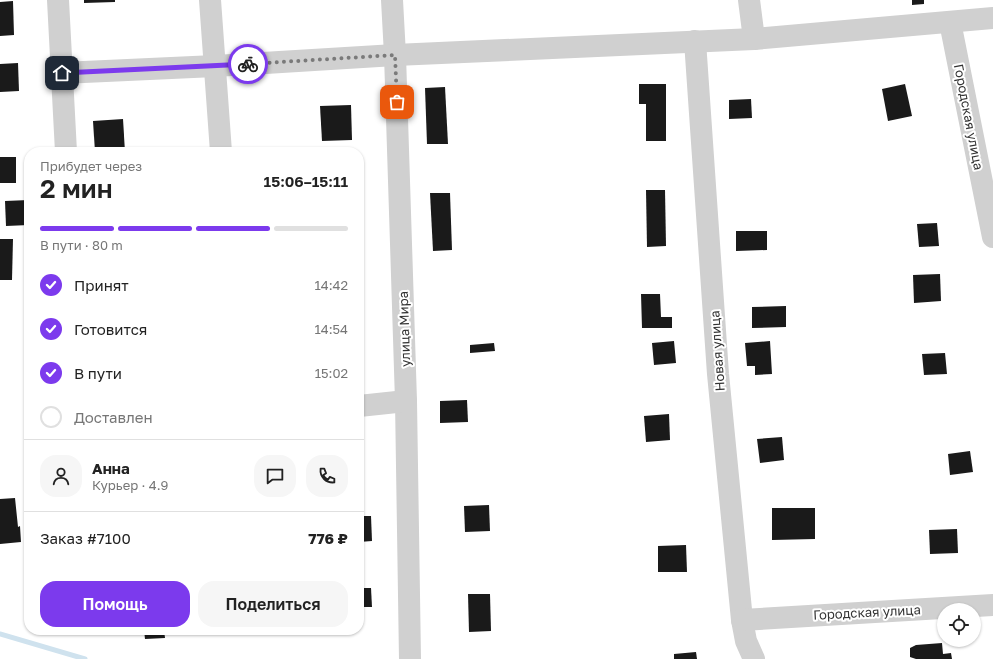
<!DOCTYPE html>
<html lang="ru">
<head>
<meta charset="utf-8">
<style>
  body { margin:0; font-family:"Golos Text",sans-serif; background:#f6f6f6; color:#222; height:100vh; display:flex; flex-direction:column; font-size:15px; white-space:nowrap }
  * { box-sizing:border-box; margin:0 }
  p { font-size:13px; color:#767676 }
  .icon { flex:none; width:22px; height:22px; fill:none; stroke:currentColor; stroke-width:2; stroke-linecap:round; stroke-linejoin:round }
  .map { position:relative; flex:1; overflow:hidden }
  .details { position:absolute; left:24px; top:147px; width:340px; height:488px; display:flex; flex-direction:column; background:#fff; border-radius:16px; box-shadow:0 1px 3px #0004 }
  .details>* { flex:none }
  .fabs { position:absolute; left:937px; top:603px; display:grid; gap:8px }
  .fabs a { display:grid; place-items:center; width:44px; height:44px; border-radius:50%; background:#fff; box-shadow:0 1px 3px #0004; font-size:20px }
  .pin { position:absolute; display:grid; place-items:center; width:34px; height:34px; color:#fff; margin:-17px; border-radius:8px; box-shadow:0 2px 6px #0006 }
  .courier { position:absolute; display:grid; place-items:center; width:40px; height:40px; margin:-20px; border:3px solid #7c3aed; border-radius:50%; background:#fff; color:#222; box-shadow:0 1px 5px #0007 }
  .overview em { font-style:normal; font-weight:600 }
  .overview div { display:flex; flex-direction:column-reverse }
  .overview { display:flex; align-items:center; justify-content:space-between; height:68px; padding:0 16px }
  h1 { font-size:26px; font-weight:600; line-height:30px }
  .bar { display:grid; grid-template-columns:repeat(4,1fr); gap:6px 4px; align-content:center; height:48px; padding:0 16px }
  .bar i { height:5px; border-radius:3px; background:#e0e0e0 }
  .bar .active { background:#7c3aed }
  .bar p { grid-column:span 4 }
  .line { display:flex; align-items:center; gap:10px; padding:0 16px; border-top:1px solid #e0e0e0 }
  .line div { flex:1 }
  .round { display:grid; place-items:center; flex:none; width:42px; height:42px; border-radius:16px; background:#f6f6f6 }
  ol { padding:0 16px; list-style:none }
  li { display:flex; align-items:center; gap:12px; height:44px }
  li p { margin-inline-start:auto }
  li .icon { padding:4px; border-radius:50%; background:#7c3aed; color:#fff; stroke-width:4 }
  li:last-child { color:#767676 }
  li i { width:22px; height:22px; border:2px solid #e0e0e0; border-radius:50% }
  .cta { display:flex; gap:8px; margin-top:auto; padding:8px 16px }
  .cta a { flex:1; height:46px; border-radius:16px; background:#7c3aed; color:#fff; font-size:16px; font-weight:600; line-height:46px; text-align:center }
  .cta a+a { background:#f6f6f6; color:#222 }
  .map>svg:first-child { display:block }
  .lines { fill:none; stroke-linecap:round; stroke-linejoin:round }
  .stream { stroke:#cfe2ee; stroke-width:5 }
  .building { fill:#1a1a1a }
  .minor { stroke:#d0d0d0; stroke-width:22 }
  .done { stroke:#7a7a7a; stroke-width:4; stroke-dasharray:0 7.2 }
  .route { stroke:#7c3aed; stroke-width:5 }
  .labels { text-anchor:middle; dominant-baseline:central; stroke-width:4; stroke-linejoin:round; paint-order:stroke }
  .street-label { font-size:13px; fill:#333; stroke:#fff }
</style>
</head>
<body>
<div class="map">
<svg width="993" height="659" viewBox="0 0 993 659">
  <rect width="100%" height="100%" fill="#fff"/>
  <g class="lines">
    <polyline class="stream" points="0,634 85,659"/>
  </g>
  <g class="building">
    <polygon points="84,0 115,0 115,2 84,3"/>
    <polygon points="912,0 924,0 924,4 912,5"/>
    <polygon points="13,1 14,35 0,36 0,2"/>
    <polygon points="18,63 19,91 0,92 0,64"/>
    <polygon points="639,84 666,84 666,141 646,141 646,104 639,104"/>
    <polygon points="905,84 912,116 888,121 882,89"/>
    <polygon points="445,87 448,144 427,144 425,88"/>
    <polygon points="751,99 752,118 729,119 729,100"/>
    <polygon points="351,105 352,140 322,141 320,106"/>
    <polygon points="123,119 125,152 95,152 93,121"/>
    <rect x="0" y="157" width="16" height="26"/>
    <polygon points="646,190 665,190 666,246 647,247"/>
    <polygon points="430,193 450,193 452,250 433,251"/>
    <polygon points="29,200 29,225 6,226 5,201"/>
    <polygon points="937,223 939,246 919,247 917,224"/>
    <polygon points="736,231 767,231 767,250 736,251"/>
    <polygon points="0,239 13,239 12,280 0,280"/>
    <polygon points="940,274 941,301 914,303 913,275"/>
    <polygon points="641,294 660,294 661,317 672,317 672,328 642,328"/>
    <polygon points="359,302 362,302 363,344 359,344"/>
    <polygon points="786,306 786,327 752,328 752,307"/>
    <polygon points="674,341 676,363 654,365 652,343"/>
    <polygon points="770,341 772,374 755,375 755,366 747,366 745,343"/>
    <polygon points="494,343 495,351 470,353 470,345"/>
    <polygon points="945,353 947,374 924,375 922,354"/>
    <polygon points="467,400 468,422 440,423 440,401"/>
    <polygon points="669,414 670,440 646,442 644,416"/>
    <polygon points="782,437 784,460 760,463 757,439"/>
    <polygon points="970,451 973,472 950,475 948,454"/>
    <polygon points="15,498 18,527 20,526 21,542 0,544 0,499"/>
    <polygon points="489,505 490,531 465,532 464,506"/>
    <polygon points="772,508 815,508 815,539 772,540"/>
    <polygon points="359,516 371,516 372,541 359,542"/>
    <polygon points="957,529 958,553 930,554 929,530"/>
    <polygon points="686,545 687,572 658,572 658,546"/>
    <polygon points="359,588 371,588 372,607 359,607"/>
    <polygon points="468,594 490,594 491,631 469,632"/>
    <polygon points="144,630 164,630 165,638 145,639"/>
    <polygon points="942,643 943,654 951,653 952,659 916,659 910,657 910,648 916,645"/>
    <polygon points="696,652 697,659 674,659 674,654"/>
  </g>
  <g class="lines">
    <g class="minor">
      <polyline points="58,0 66,152"/>
      <polyline points="210,0 221,152"/>
      <polyline points="392,0 395,55 406,401 410,659"/>
      <polyline points="749,0 754,39"/>
      <polyline points="950,22 993,237"/>
      <polyline points="695,41 718,374 742,620 746,641 754,659"/>
      <polyline points="62,73 215,66 395,55 754,39 993,18"/>
      <polyline points="359,406 406,401"/>
      <polyline points="742,620 993,605"/>
    </g>
  </g>
  <g class="lines">
    <polyline class="done" points="248,64 395,55 397,102"/>
    <polyline class="route" points="62,73 248,64"/>
  </g>
  <g class="labels">
    <g class="street-label">
      <text transform="translate(969 117) rotate(79)">Городская улица</text>
      <text transform="translate(404 329) rotate(-92)">улица Мира</text>
      <text transform="translate(717 351) rotate(-94)">Новая улица</text>
      <text transform="translate(867 612) rotate(-3)">Городская улица</text>
    </g>
  </g>
</svg>
<div class="fabs">
<a><svg class="icon" aria-label="locate" viewBox="0 0 24 24"><circle cx="12" cy="12" r="6"/><path d="M12 2v4M12 18v4M2 12h4M18 12h4"/></svg></a>
</div>
<div class="pin" style="left:397px;top:102px;background:#ea580c"><svg class="icon" aria-label="bag" viewBox="0 0 24 24"><path d="M5 8h14l-1 12H6zM9 8a3 3 0 0 1 6 0"/></svg></div>
<div class="pin" style="left:62px;top:73px;background:#1f2937"><svg class="icon" aria-label="home" viewBox="0 0 24 24"><path d="M3 11l9-7 9 7M6 9v11h12V9"/></svg></div>
<div class="courier" style="left:248px;top:64px"><svg class="icon" aria-label="bike" viewBox="0 0 24 24"><circle cx="6" cy="16" r="4"/><circle cx="18" cy="16" r="4"/><path d="M6 16l4-8h5l3 8M10 8l3 8H6M13 5h3"/></svg></div>
<section class="details">
<div class="overview"><div><h1>2 мин</h1><p>Прибудет через</p></div><em>15:06–15:11</em></div>
<div class="bar"><i class="active"></i><i class="active"></i><i class="active"></i><i></i><p>В пути · 80 m</p></div>
<ol>
<li><svg class="icon" aria-label="check" viewBox="0 0 24 24"><path d="M5 12l5 5 9-10"/></svg>Принят<p>14:42</p></li>
<li><svg class="icon" aria-label="check" viewBox="0 0 24 24"><path d="M5 12l5 5 9-10"/></svg>Готовится<p>14:54</p></li>
<li><svg class="icon" aria-label="check" viewBox="0 0 24 24"><path d="M5 12l5 5 9-10"/></svg>В пути<p>15:02</p></li>
<li><i></i>Доставлен</li>
</ol>
<div class="line" style="height:72px"><a class="round"><svg class="icon" aria-label="person" viewBox="0 0 24 24"><circle cx="12" cy="8" r="4"/><path d="M4 21q1-7 8-7t8 7"/></svg></a><div><b>Анна</b><p>Курьер · 4.9</p></div><a class="round"><svg class="icon" aria-label="chat" viewBox="0 0 24 24"><path d="M4 5h16v11H9l-5 4z"/></svg></a><a class="round"><svg class="icon" aria-label="phone" viewBox="0 0 24 24"><path d="M5 4h4l2 5-3 2q2 4 5 5l2-3 5 2v4C11 20 4 13 5 4z"/></svg></a></div>
<div class="line" style="height:52px"><div>Заказ #7100</div><b>776 ₽</b></div>
<div class="cta"><a>Помощь</a><a>Поделиться</a></div>
</section>
</div>
</body>
</html>
